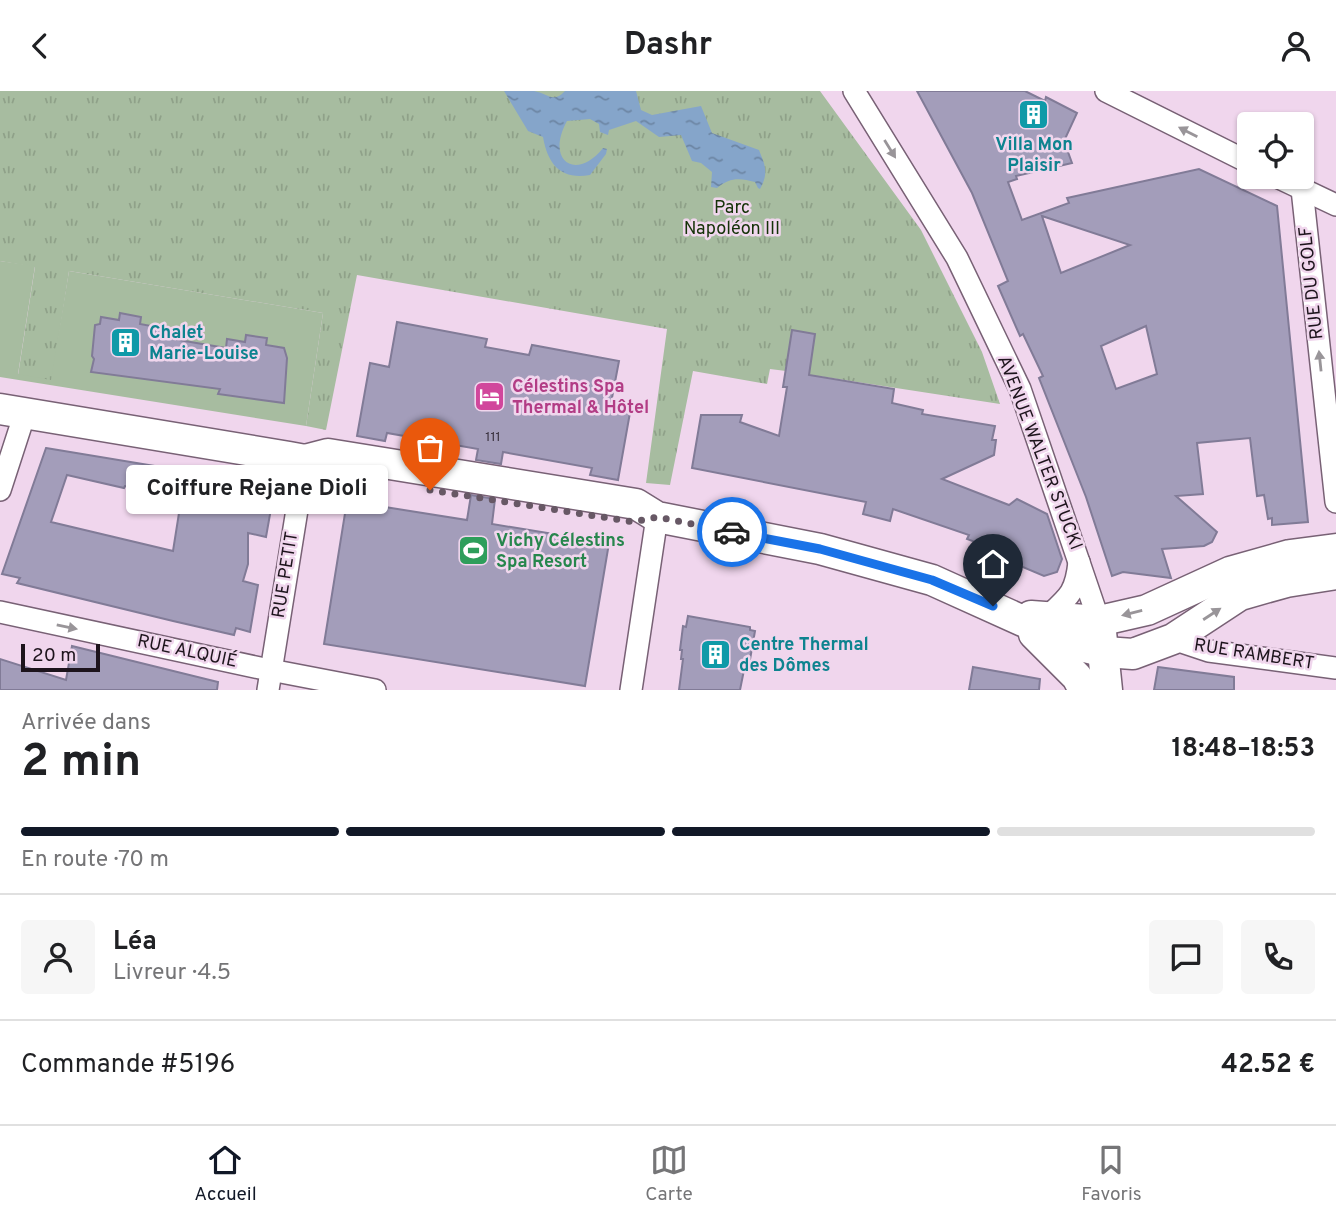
<!DOCTYPE html>
<html lang="fr">
<head>
<meta charset="utf-8">
<style>
  body { margin:0; font-family:Overpass,sans-serif; background:#f6f6f6; color:#202124; height:100vh; display:flex; flex-direction:column; font-size:26px; white-space:nowrap }
  * { box-sizing:border-box; margin:0 }
  p { font-size:23px; color:#757577 }
  .icon { flex:none; width:38px; height:38px; fill:none; stroke:currentColor; stroke-width:2; stroke-linecap:round; stroke-linejoin:round }
  .map { position:relative; height:599px; overflow:hidden }
  .sheet { display:flex; flex-direction:column; background:#fff; flex:1 }
  .sheet>* { flex:none }
  .tools { position:absolute; left:1237px; top:21px; display:grid; gap:14px }
  .tools a { display:grid; place-items:center; width:77px; height:77px; border-radius:7px; background:#fff; box-shadow:0 2px 5px #0004; font-size:35px }
  .scale { position:absolute; left:21px; bottom:18px; width:79px; box-sizing:border-box; padding-left:7px; border:4px solid #1d141c; border-top:0; font-size:19px; line-height:24px; white-space:nowrap; color:#1d141c; -webkit-text-stroke:5px #f0d6ed; paint-order:stroke }
  .pin { position:absolute; display:grid; place-items:center; width:60px; height:60px; color:#fff; margin:-72px -30px; border-radius:50% 50% 50% 0; rotate:-45deg; box-shadow:0 0 7px #0007 }
  .pin .icon { rotate:45deg }
  .courier { position:absolute; display:grid; place-items:center; width:70px; height:70px; margin:-35px; border:5px solid #1a73e8; border-radius:50%; background:#fff; color:#222; box-shadow:0 2px 9px #0007 }
  .bubble { position:absolute; height:49px; border-radius:7px; background:#fff; box-shadow:0 2px 5px #0004; font-size:23px; font-weight:700; line-height:49px; text-align:center }
  .head em { font-style:normal; font-weight:700 }
  .head div { display:flex; flex-direction:column-reverse }
  .head { display:flex; align-items:center; justify-content:space-between; height:119px; padding:0 21px }
  h1 { font-size:46px; font-weight:700; line-height:52px }
  .bar { display:grid; grid-template-columns:repeat(4,1fr); gap:10px 7px; align-content:center; height:84px; padding:0 21px }
  .bar i { height:9px; border-radius:5px; background:#e0e0e0 }
  .bar .selected { background:#111827 }
  .bar p { grid-column:span 4 }
  .line { display:flex; align-items:center; gap:18px; padding:0 21px; border-top:2px solid #e0e0e0 }
  .line div { flex:1 }
  .round { display:grid; place-items:center; flex:none; width:74px; height:74px; border-radius:7px; background:#f6f6f6 }
  header { display:flex; justify-content:space-between; align-items:center; height:91px; padding:0 21px; background:#fff; font-size:32px; font-weight:700 }
  .tab-bar { display:flex; justify-content:space-around; align-items:center; height:98px; border-top:2px solid #e0e0e0; background:#fff; font-size:19px; color:#757577 }
  .tab-bar a { display:grid; justify-items:center; gap:4px }
  .tab-bar .selected { color:#111827 }
  .map>svg:first-child { display:block }
  .park { fill:url(#park-tufts) }
  .garden { fill:#a7bca0 }
  .water { fill:url(#water-ripples) }
  .building { fill:#a39dba; stroke:#817b97; stroke-width:2; fill-rule:evenodd }
  .lines { fill:none; stroke-linecap:round; stroke-linejoin:round }
  .street-casing { stroke:#786175; stroke-width:24 }
  .secondary-casing { stroke:#786175; stroke-width:33 }
  .street { stroke:#fff; stroke-width:21 }
  .secondary { stroke:#fff; stroke-width:30 }
  .oneway { fill:#999599 }
  .done { stroke:#675865; stroke-width:7; stroke-dasharray:0 12.6 }
  .route { stroke:#1a73e8; stroke-width:9 }
  .labels { text-anchor:middle; dominant-baseline:central; stroke-width:5; stroke-linejoin:round; paint-order:stroke }
  .number-label { font-size:14px; fill:#3e3644 }
  .culture-label { font-size:18px; font-weight:bold; fill:#0d838f; stroke:#f0d6ed; text-anchor:start }
  .park-label { font-size:18px; fill:#143207; stroke:#f0d6ed }
  .street-label { font-size:18px; fill:#1d141c; stroke:#f0d6ed }
  .hotel-label { font-size:18px; font-weight:bold; fill:#b23c85; stroke:#f0d6ed; text-anchor:start }
  .leisure-label { font-size:18px; font-weight:bold; fill:#27864d; stroke:#f0d6ed; text-anchor:start }
</style>
</head>
<body>
<header><svg class="icon" aria-label="back" viewBox="0 0 24 24"><path d="M15 5l-7 7 7 7"/></svg>Dashr<svg class="icon" aria-label="person" viewBox="0 0 24 24"><circle cx="12" cy="8" r="4"/><path d="M4 21q1-7 8-7t8 7"/></svg></header>
<div class="map">
<svg width="1336" height="599" viewBox="0 0 1336 599">
  <defs>
    <pattern id="park-tufts" width="24" height="20" patternUnits="userSpaceOnUse" patternTransform="scale(1.75)"><rect width="24" height="20" fill="#a7bca0"/><path d="M3 7l-1-3M5 7V3M7 7l1-3M15 17l-1-3M17 17v-4M19 17l1-3" fill="none" stroke="#8fa189"/></pattern>
    <pattern id="water-ripples" width="26" height="14" patternUnits="userSpaceOnUse" patternTransform="scale(1.75)"><rect width="26" height="14" fill="#85a5ca"/><path d="M2 4q2-2 4 0t4 0M15 11q2-2 4 0t4 0" fill="none" stroke="#6c85a3"/></pattern>
  </defs>
  <rect width="100%" height="100%" fill="#f0d6ed"/>
  <polygon class="park" points="0,0 820,0 921,139 982,261 1000,313 818,285 807,293 792,239 786,280 770,278 767,293 693,280 670,394 646,392 667,238 357,184 326,339 306,335 323,222 69,180 52,290 18,284 35,176 0,170"/>
  <polygon class="garden" points="0,170 35,175 18,283 51,289 69,180 323,222 306,335 0,286"/>
  <path class="water" d="M504,0c10,0 20,0 30,0 13,2 19,13 31,0h71l5,19 11,5 49,-9 11,27 47,17c6,15 10,23 1,39l-2,-1 -3,-6c-15,-4 -25,-5 -38,6l-6,-1 1,-15 -11,-9 -9,-2 -11,-26 -22,2 -23,-16 -27,9 -1,5 -8,-3 -1,-8 -9,-5 -23,2c-22,40 9,61 36,27l4,1 -1,5 -16,21c-29,5 -42,-10 -47,-38l-15,-6z"/>
  <g class="building">
    <path d="M917,0h108l20,10 1,-4 31,16 -13,28 8,22 -56,13 1,3 -9,3 14,38 47,-17 -2,-5 132,-29 78,37 31,316 -36,3v-7l-4,1 -4,-24 -7,1 -7,-58 -53,5 6,51 -27,2 41,36 -5,10 -8,4 -42,3 9,29 -48,-6 -11,4 -26,-79 -47,-119 4,-2 -20,-42 -3,2 -22,-50 10,-5 -36,-88zM1042,125l88,29 -69,28zM1146,235l11,48 -41,15 -15,-43z"/>
    <polygon points="120,222 141,226 140,233 162,237 161,246 226,257 227,248 245,251 246,244 267,247 266,254 284,257 287,267 284,312 218,303 220,298 91,281 94,268 92,265 95,234 100,233 101,226 119,229"/>
    <polygon points="397,231 487,248 485,256 529,264 532,254 619,270 611,312 631,316 618,389 590,384 592,377 503,361 501,373 476,369 478,358 387,342 385,350 357,345 370,272 389,276"/>
    <polygon points="792,239 815,243 809,284 894,298 892,312 923,319 922,323 995,335 992,349 996,349 994,364 942,388 1009,414 1017,408 1047,423 1062,468 1057,481 1044,485 997,465 988,470 978,452 967,448 969,444 893,418 890,430 863,423 866,411 692,377 701,324 742,324 740,331 779,345 787,296 783,296"/>
    <path d="M46,357l229,38 -9,51 -18,-4v31l-5,17 15,4 -8,47 -14,-4 -2,7 -61,-14 -156,-38 3,-5 -18,-4zM67,384l57,13 1,-2 57,8 -9,57 -122,-29z"/>
    <polygon points="471,404 495,408 492,433 609,452 585,595 324,553 347,410 467,429"/>
    <polygon points="688,525 750,536 750,539 755,540 748,580 744,579 740,599 679,599 683,568 681,568 682,559 680,559 683,535 686,536"/>
    <polygon points="72,555 218,591 217,599 0,599 0,568 66,589"/>
    <polygon points="973,576 1040,588 1039,599 969,599"/>
    <polygon points="1158,576 1234,586 1234,599 1154,599"/>
  </g>
  <g class="lines">
    <defs>
      <g id="street">
        <polyline points="854,0 957,167 1020,298 1099,530"/>
        <polyline points="1106,0 1250,72"/>
        <polyline points="1277,86 1336,114"/>
        <polyline points="1302,98 1336,411"/>
        <polyline points="0,399 25,322"/>
        <polyline points="0,521 260,577 375,599"/>
        <path d="M1048,525c21,-19 28,-24 31,-54"/>
        <polyline points="1173,548 1209,560 1336,577"/>
        <polyline points="268,599 305,369"/>
        <polyline points="631,599 657,426"/>
      </g>
      <g id="secondary">
        <polyline points="0,318 289,366 305,369 322,380"/>
        <polyline points="305,369 328,363 636,413 657,426 820,458 932,489 1076,554 1105,561 1133,563 1173,548 1240,504 1286,491 1336,483"/>
        <polyline points="1031,525 1099,530 1147,519 1230,481 1290,464 1336,458"/>
        <polyline points="1101,541 1107,599"/>
        <polyline points="1034,543 1077,586 1084,599"/>
      </g>
    </defs>
    <use href="#street" class="street-casing"/>
    <use href="#secondary" class="secondary-casing"/>
    <use href="#street" class="street"/>
    <use href="#secondary" class="secondary"/>
  </g>
  <defs><path id="oneway-solid" d="M-6-.8H1V-3.2L6.5 0L1 3.2V.8H-6Z" transform="scale(1.75)"/></defs>
  <g class="oneway">
    <use href="#oneway-solid" transform="translate(1188 41) rotate(-153)"/>
    <use href="#oneway-solid" transform="translate(890 58) rotate(58)"/>
    <use href="#oneway-solid" transform="translate(1320 270) rotate(-96)"/>
    <use href="#oneway-solid" transform="translate(1132 522) rotate(166)"/>
    <use href="#oneway-solid" transform="translate(1212 523) rotate(-33)"/>
    <use href="#oneway-solid" transform="translate(67 536) rotate(12)"/>
  </g>
  <g class="lines">
    <polyline class="done" points="430,399 634,431 657,426 732,441"/>
    <polyline class="route" points="732,441 820,458 932,489 993,515"/>
  </g>
  <defs>
    <symbol id="building-square" viewBox="-11 -11 22 22"><rect x="-9" y="-9" width="18" height="18" rx="4" fill="#0f9aa8" stroke="#f0d6ed"/><path d="M-4-6H4V6H1V3H-1V6H-4ZM-2.5-4.3h1.7v1.8h-1.7ZM.8-4.3h1.7v1.8H.8ZM-2.5-1h1.7V.8h-1.7ZM.8-1h1.7V.8H.8Z" fill="#fff"/></symbol>
    <symbol id="hotel-square" viewBox="-11 -11 22 22"><rect x="-9" y="-9" width="18" height="18" rx="4" fill="#d1479c" stroke="#f0d6ed"/><path d="M-6-4.5h1.5V1H6V5H4.5V3h-9V5H-6ZM-4 0a1.8 1.8 0 1 1 3.6 0ZM.5 0V-2.5h3Q6-2.5 6 0Z" fill="#fff"/></symbol>
    <symbol id="stadium-square" viewBox="-11 -11 22 22"><rect x="-9" y="-9" width="18" height="18" rx="4" fill="#2e9e5b" stroke="#f0d6ed"/><path d="M0-5a6.5 5 0 1 0 0 10a6.5 5 0 1 0 0-10ZM-3.5-1.8h7v3.6h-7Z" fill="#fff"/></symbol>
  </defs>
  <g fill-rule="evenodd">
    <use href="#building-square" x="1016" y="6" width="35" height="35"/>
    <use href="#building-square" x="108" y="234" width="35" height="35"/>
    <use href="#hotel-square" x="472" y="288" width="35" height="35"/>
    <use href="#stadium-square" x="456" y="442" width="35" height="35"/>
    <use href="#building-square" x="698" y="546" width="35" height="35"/>
  </g>
  <g class="labels">
    <g class="number-label">
      <text x="493" y="346">111</text>
    </g>
    <g class="culture-label">
      <text x="1034" y="54" text-anchor="middle">Villa Mon<tspan x="1034" dy="21">Plaisir</tspan></text>
      <text x="149" y="242">Chalet<tspan x="149" dy="21">Marie-Louise</tspan></text>
      <text x="739" y="554">Centre Thermal<tspan x="739" dy="21">des Dômes</tspan></text>
    </g>
    <g class="park-label">
      <text x="732" y="117">Parc<tspan x="732" dy="21">Napoléon III</tspan></text>
    </g>
    <g class="street-label">
      <text transform="translate(1312 192) rotate(-96)">RUE DU GOLF</text>
      <text transform="translate(1039 362) rotate(69)">AVENUE WALTER STUCKI</text>
      <text transform="translate(286 484) rotate(-81)">RUE PETIT</text>
      <text transform="translate(187 561) rotate(12)">RUE ALQUIÉ</text>
      <text transform="translate(1254 564) rotate(9)">RUE RAMBERT</text>
    </g>
    <g class="hotel-label">
      <text x="512" y="296">Célestins Spa<tspan x="512" dy="21">Thermal &amp; Hôtel</tspan></text>
    </g>
    <g class="leisure-label">
      <text x="496" y="450">Vichy Célestins<tspan x="496" dy="21">Spa Resort</tspan></text>
    </g>
  </g>
</svg>
<div class="tools">
<a><svg class="icon" aria-label="locate" viewBox="0 0 24 24"><circle cx="12" cy="12" r="6"/><path d="M12 2v4M12 18v4M2 12h4M18 12h4"/></svg></a>
</div>
<div class="scale">20 m</div>
<div class="pin" style="left:430px;top:399px;background:#ea580c"><svg class="icon" aria-label="bag" viewBox="0 0 24 24"><path d="M5 8h14l-1 12H6zM9 8a3 3 0 0 1 6 0"/></svg></div>
<div class="pin" style="left:993px;top:515px;background:#1f2937"><svg class="icon" aria-label="home" viewBox="0 0 24 24"><path d="M3 11l9-7 9 7M6 9v11h12V9"/></svg></div>
<div class="courier" style="left:732px;top:441px"><svg class="icon" aria-label="car" viewBox="0 0 24 24"><path d="M5 17H2v-5l4-1 3-4h7l3 4 3 1v5h-3M9 17h6M6 11h13"/><circle cx="7" cy="17" r="2"/><circle cx="17" cy="17" r="2"/></svg></div>
<div class="bubble" style="left:126px;top:374px;width:262px">Coiffure Rejane Dioli</div>
</div>
<section class="sheet">
<div class="head"><div><h1>2 min</h1><p>Arrivée dans</p></div><em>18:48–18:53</em></div>
<div class="bar"><i class="selected"></i><i class="selected"></i><i class="selected"></i><i></i><p>En route · 70 m</p></div>
<div class="line" style="height:126px"><a class="round"><svg class="icon" aria-label="person" viewBox="0 0 24 24"><circle cx="12" cy="8" r="4"/><path d="M4 21q1-7 8-7t8 7"/></svg></a><div><b>Léa</b><p>Livreur · 4.5</p></div><a class="round"><svg class="icon" aria-label="chat" viewBox="0 0 24 24"><path d="M4 5h16v11H9l-5 4z"/></svg></a><a class="round"><svg class="icon" aria-label="phone" viewBox="0 0 24 24"><path d="M5 4h4l2 5-3 2q2 4 5 5l2-3 5 2v4C11 20 4 13 5 4z"/></svg></a></div>
<div class="line" style="height:91px"><div>Commande #5196</div><b>42.52 €</b></div>
</section>
<nav class="tab-bar">
<a class="selected"><svg class="icon" aria-label="home" viewBox="0 0 24 24"><path d="M3 11l9-7 9 7M6 9v11h12V9"/></svg>Accueil</a>
<a><svg class="icon" aria-label="map" viewBox="0 0 24 24"><path d="M3 6l6-2 6 2 6-2v14l-6 2-6-2-6 2zM9 4v14M15 6v14"/></svg>Carte</a>
<a><svg class="icon" aria-label="saved" viewBox="0 0 24 24"><path d="M7 4h10v16l-5-4-5 4z"/></svg>Favoris</a>
</nav>
</body>
</html>
